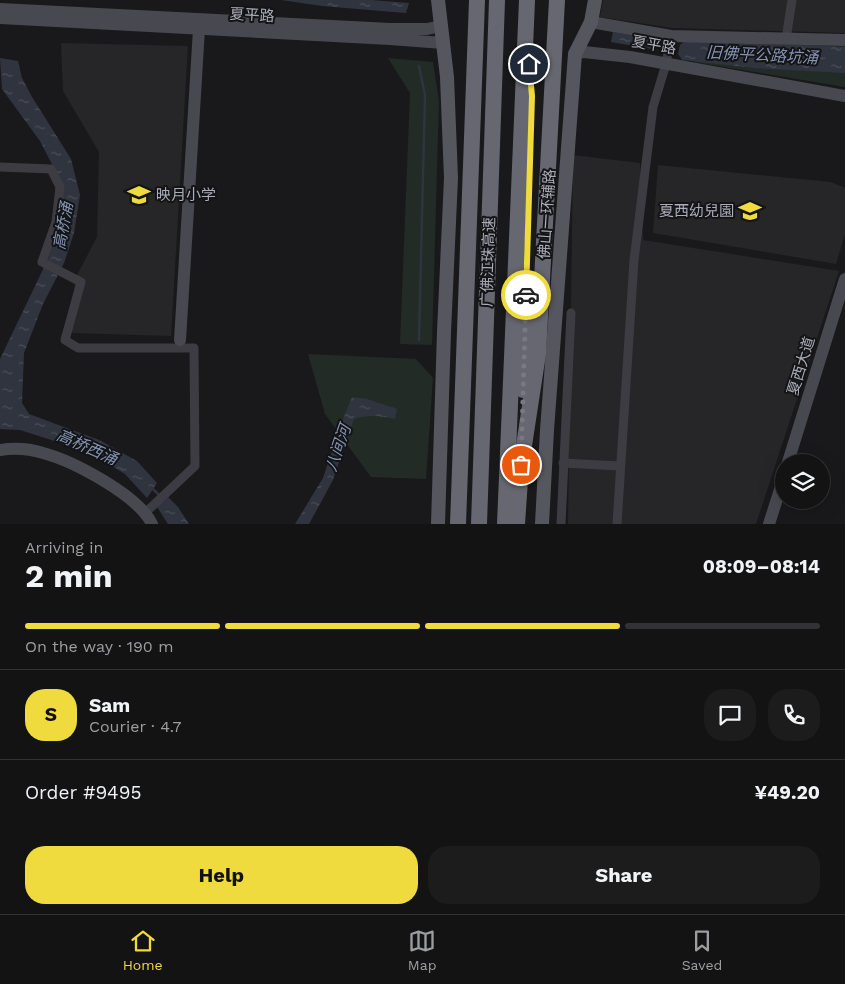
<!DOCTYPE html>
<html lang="en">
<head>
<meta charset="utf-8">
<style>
  body { margin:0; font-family:"Work Sans","Noto Sans SC",sans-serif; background:#1c1c1d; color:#f1f3f6; height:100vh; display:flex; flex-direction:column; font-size:19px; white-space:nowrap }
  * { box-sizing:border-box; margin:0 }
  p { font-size:16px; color:#9d9ea0 }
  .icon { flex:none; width:28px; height:28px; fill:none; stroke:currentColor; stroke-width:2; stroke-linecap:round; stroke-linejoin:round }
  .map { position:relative; height:524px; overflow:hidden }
  .details { display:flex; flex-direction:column; background:#131314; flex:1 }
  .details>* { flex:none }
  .tools { position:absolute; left:775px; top:454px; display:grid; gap:10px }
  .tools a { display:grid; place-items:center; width:55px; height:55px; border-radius:50%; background:#131314; box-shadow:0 5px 20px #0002,0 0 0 1px #323234; font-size:25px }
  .pin { position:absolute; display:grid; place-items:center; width:42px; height:42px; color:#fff; margin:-21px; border:2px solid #fff; border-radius:50%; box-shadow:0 1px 5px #0007 }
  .courier { position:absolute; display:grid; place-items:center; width:50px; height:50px; margin:-25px; border:4px solid #efdb3d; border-radius:50%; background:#fff; color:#222; box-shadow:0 1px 6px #0007 }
  .overview em { font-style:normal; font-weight:700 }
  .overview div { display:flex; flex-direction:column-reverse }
  .overview { display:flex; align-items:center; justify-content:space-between; height:85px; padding:0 25px }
  h1 { font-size:32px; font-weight:700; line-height:38px }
  .bar { display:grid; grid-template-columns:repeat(4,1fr); gap:8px 5px; align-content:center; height:60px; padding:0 25px }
  .bar i { height:6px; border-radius:4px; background:#323234 }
  .bar .selected { background:#efdb3d }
  .bar p { grid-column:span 4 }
  .line { display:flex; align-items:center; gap:12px; padding:0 25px; border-top:1px solid #323234 }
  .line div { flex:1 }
  .round { display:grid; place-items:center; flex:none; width:52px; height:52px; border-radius:20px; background:#1c1c1d }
  .cta { display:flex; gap:10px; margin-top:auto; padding:10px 25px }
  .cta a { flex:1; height:58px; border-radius:20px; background:#efdb3d; color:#111; font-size:20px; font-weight:700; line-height:58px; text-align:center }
  .cta a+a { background:#1c1c1d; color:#f1f3f6 }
  .menu { display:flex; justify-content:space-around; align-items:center; height:70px; border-top:1px solid #323234; background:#131314; font-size:14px; color:#9d9ea0 }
  .menu a { display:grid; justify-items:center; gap:2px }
  .menu .selected { color:#efdb3d }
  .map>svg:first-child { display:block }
  .built { fill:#262528 }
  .green { fill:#232b26 }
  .water { fill:url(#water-ripples) }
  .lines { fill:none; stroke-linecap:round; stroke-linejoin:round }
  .stream { stroke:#2f343f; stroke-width:2.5 }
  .street { stroke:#3c3c42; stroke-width:9 }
  .secondary { stroke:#484850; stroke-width:12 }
  .primary { stroke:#56565f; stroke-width:14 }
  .highway { stroke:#666771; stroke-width:16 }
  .done { stroke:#797982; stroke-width:5; stroke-dasharray:0 9 }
  .route { stroke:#efdb3d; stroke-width:6 }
  .labels { text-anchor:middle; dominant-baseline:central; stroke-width:4; stroke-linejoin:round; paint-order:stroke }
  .street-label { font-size:15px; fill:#acadba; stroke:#141416 }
  .poi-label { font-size:15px; fill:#acadba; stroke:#141416; text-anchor:start }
  .water-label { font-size:16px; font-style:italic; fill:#8493b4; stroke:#141416 }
</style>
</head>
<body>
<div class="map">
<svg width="845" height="524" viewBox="0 0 845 524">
  <defs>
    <pattern id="water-ripples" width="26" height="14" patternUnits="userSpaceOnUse" patternTransform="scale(1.25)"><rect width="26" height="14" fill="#2f343f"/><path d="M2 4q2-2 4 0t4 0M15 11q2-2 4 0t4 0" fill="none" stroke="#4a4f59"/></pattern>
  </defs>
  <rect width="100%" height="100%" fill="#19191b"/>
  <g class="built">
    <polygon points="603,0 845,0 845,33 672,28 600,17"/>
    <polygon points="61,43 188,46 171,336 72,333 75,279 97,237 99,152 63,91"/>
    <polygon points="573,155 640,163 643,240 839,271 756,524 568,524"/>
    <polygon points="658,165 831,182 845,188 845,234 836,264 653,233"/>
  </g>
  <g class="green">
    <polygon points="696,43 845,46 845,87 694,62"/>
    <polygon points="388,58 433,62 439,101 432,345 400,344 410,93"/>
    <polygon points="308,354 416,359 433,378 426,479 371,477 325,414"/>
  </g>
  <g class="water">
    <polygon points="281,0 371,0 409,3 406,13 322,6"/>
    <polygon points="613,32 654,39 652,49 611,42"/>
    <polygon points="688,39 845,47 845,73 755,68 682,60 678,54 680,45"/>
    <polygon points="0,58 18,61 22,78 32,97 71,159 80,195 74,233 64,263 43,304 24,353 22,403 29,414 99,440 137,461 157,483 147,498 125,474 89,452 20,430 0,429 0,359 48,259 57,229 55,170 40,141 2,89"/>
    <path d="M352,397l15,2 30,10 -2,10c-13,-3 -29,-5 -41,0l-21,61 -24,44h-14l28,-46 18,-54z"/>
    <polygon points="167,496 178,507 189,524 168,524 157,507"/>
  </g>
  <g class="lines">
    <g class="stream">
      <polyline points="419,340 425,95 419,66"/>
      <polyline points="151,487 160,496"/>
    </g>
    <g class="street">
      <polyline points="786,39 792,0"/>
      <polyline points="0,167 51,169 60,187 56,222 42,262 81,282 65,340 78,348 194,348 195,466 145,513"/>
      <polyline points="563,463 620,466"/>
      <polyline points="561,524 571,313"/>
      <polyline points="617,524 634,260 653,107 666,64 671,36"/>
    </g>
    <g class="secondary">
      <polyline points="0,9 390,29 427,29 441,26"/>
      <polyline points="0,18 390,39 443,43"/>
      <polyline points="591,22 671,36 845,40"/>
      <polyline points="575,54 584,52 630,57 845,96"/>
      <polyline points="180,340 199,29"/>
      <path d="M0,450c13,-2 30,-1 43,3 30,8 95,42 109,71"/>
      <polyline points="788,462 845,279"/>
      <polyline points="769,524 784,477"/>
    </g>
    <g class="primary">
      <polyline points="438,0 447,77 451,178 444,332 438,524"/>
      <polyline points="542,524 547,430 575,54 591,22 595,0"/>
    </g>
    <g class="highway">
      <polyline points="523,390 526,282"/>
      <polyline points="458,524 477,0"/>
      <polyline points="479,524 497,0"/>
      <polyline points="505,524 527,0"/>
      <polyline points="517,524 521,465 538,354 557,0"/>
    </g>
  </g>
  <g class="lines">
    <polyline class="done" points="521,465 526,295"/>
    <polyline class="route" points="526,295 532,96 529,64"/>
  </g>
  <defs>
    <symbol id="school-bare" viewBox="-9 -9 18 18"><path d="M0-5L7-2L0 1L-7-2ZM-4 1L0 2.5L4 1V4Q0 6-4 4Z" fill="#efdb3d" stroke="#141416" stroke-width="2.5" paint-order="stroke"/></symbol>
  </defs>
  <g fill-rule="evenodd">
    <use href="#school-bare" x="123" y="179" width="32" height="32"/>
    <use href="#school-bare" x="734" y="195" width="32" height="32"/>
  </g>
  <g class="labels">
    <g class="street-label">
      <text transform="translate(252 15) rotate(3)">夏平路</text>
      <text transform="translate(654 45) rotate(10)">夏平路</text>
      <text transform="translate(547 214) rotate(-86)">佛山一环辅路</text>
      <text transform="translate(488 262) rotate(-88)">广佛江珠高速</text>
      <text transform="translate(801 366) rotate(-73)">夏西大道</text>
    </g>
    <g class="poi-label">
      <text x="156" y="195">映月小学</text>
      <text x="734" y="211" text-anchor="end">夏西幼兒園</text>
    </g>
    <g class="water-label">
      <text transform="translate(762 55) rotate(3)">旧佛平公路坑涌</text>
      <text transform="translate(63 226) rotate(-80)">高桥涌</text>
      <text transform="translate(87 447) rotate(24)">高桥西涌</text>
      <text transform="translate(338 448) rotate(-71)">八间河</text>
    </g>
  </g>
</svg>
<div class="tools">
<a><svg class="icon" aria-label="layers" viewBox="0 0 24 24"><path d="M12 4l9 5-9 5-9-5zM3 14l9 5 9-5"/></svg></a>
</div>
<div class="pin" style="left:521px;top:465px;background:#ea580c"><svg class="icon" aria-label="bag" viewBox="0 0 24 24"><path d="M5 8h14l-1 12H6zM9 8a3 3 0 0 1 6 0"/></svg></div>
<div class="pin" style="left:529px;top:64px;background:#1f2937"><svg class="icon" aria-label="home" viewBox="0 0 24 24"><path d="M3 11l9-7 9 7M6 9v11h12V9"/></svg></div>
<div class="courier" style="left:526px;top:295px"><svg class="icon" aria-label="car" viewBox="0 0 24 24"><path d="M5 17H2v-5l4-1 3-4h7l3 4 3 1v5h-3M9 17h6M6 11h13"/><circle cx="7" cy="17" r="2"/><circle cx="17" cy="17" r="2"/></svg></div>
</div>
<section class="details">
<div class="overview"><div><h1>2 min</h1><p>Arriving in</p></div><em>08:09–08:14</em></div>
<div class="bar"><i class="selected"></i><i class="selected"></i><i class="selected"></i><i></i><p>On the way · 190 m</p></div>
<div class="line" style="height:90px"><b class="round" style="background:#efdb3d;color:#111">S</b><div><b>Sam</b><p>Courier · 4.7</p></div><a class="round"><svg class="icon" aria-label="chat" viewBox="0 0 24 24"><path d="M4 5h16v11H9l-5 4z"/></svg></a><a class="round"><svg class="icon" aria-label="phone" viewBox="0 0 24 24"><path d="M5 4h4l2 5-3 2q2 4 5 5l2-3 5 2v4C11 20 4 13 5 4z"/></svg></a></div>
<div class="line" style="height:65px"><div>Order #9495</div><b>¥49.20</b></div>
<div class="cta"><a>Help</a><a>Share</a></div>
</section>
<nav class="menu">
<a class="selected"><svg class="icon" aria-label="home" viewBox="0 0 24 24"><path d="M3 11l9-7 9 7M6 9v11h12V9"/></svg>Home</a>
<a><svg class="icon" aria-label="map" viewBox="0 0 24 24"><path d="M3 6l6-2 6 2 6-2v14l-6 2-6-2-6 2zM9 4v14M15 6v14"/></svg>Map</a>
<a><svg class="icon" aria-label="saved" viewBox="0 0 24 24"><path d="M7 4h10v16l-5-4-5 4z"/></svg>Saved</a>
</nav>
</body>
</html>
